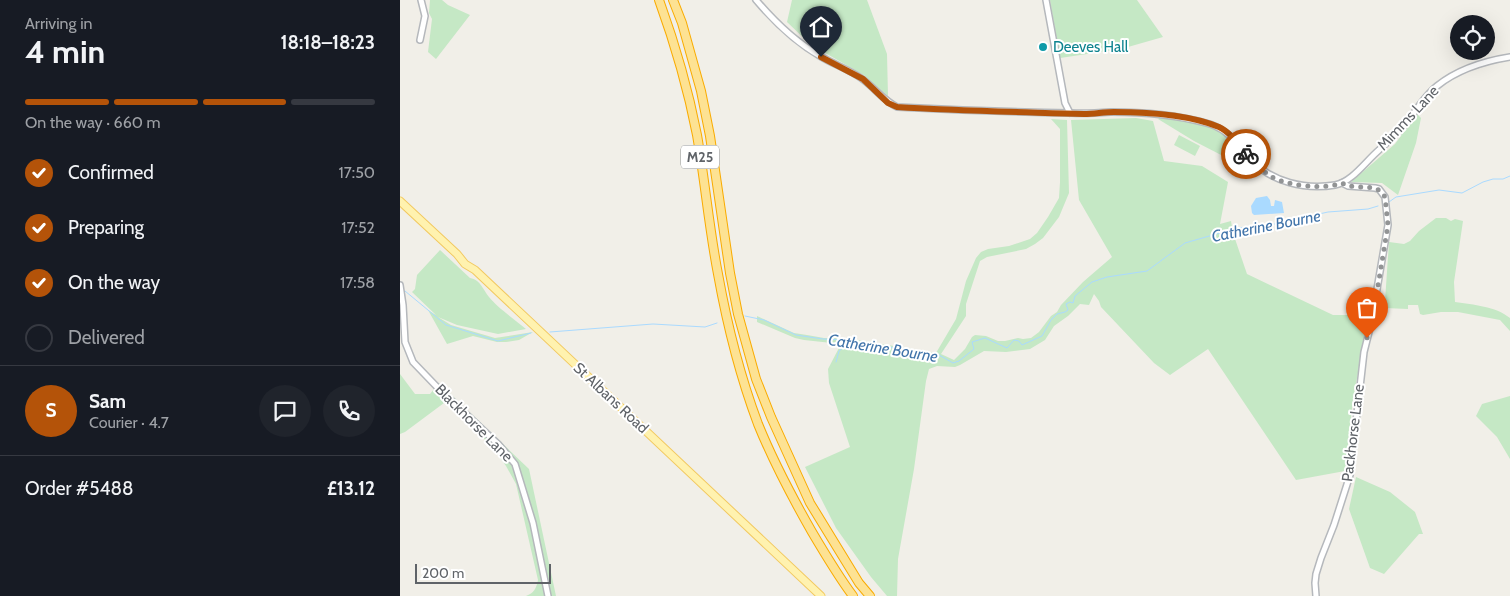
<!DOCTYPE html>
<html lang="en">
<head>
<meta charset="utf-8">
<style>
  body { margin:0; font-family:Cabin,sans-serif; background:#20242c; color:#f1f3f6; height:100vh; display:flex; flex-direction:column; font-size:19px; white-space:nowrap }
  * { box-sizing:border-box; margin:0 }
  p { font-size:16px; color:#9ea1a6 }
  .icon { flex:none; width:28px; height:28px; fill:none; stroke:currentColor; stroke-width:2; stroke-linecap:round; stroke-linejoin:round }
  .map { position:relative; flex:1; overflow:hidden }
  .details { display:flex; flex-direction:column; background:#171b24; width:400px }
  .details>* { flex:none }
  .tools { position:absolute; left:1050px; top:15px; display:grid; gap:10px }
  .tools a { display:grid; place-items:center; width:45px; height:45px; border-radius:50%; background:#171b24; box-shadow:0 5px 20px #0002; font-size:25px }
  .scale { position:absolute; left:15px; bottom:12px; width:136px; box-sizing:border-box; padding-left:5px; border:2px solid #5f6368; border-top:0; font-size:14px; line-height:18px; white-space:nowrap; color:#5f6368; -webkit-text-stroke:4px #fff; paint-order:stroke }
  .pin { position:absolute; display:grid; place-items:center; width:42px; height:42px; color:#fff; margin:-51px -21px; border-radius:50% 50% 50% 0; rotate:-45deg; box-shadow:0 0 5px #0007 }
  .pin .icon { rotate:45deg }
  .courier { position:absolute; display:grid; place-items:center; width:50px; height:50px; margin:-25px; border:4px solid #b45309; border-radius:50%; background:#fff; color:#222; box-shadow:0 1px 6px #0007 }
  .headline em { font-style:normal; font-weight:700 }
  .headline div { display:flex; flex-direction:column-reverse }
  .headline { display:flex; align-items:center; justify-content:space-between; height:85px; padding:0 25px }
  h1 { font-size:32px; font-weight:700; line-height:38px }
  .bar { display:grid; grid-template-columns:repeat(4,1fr); gap:8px 5px; align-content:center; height:60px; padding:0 25px }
  .bar i { height:6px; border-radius:4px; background:#363941 }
  .bar .active { background:#b45309 }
  .bar p { grid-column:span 4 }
  .line { display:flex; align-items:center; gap:12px; padding:0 25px; border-top:1px solid #363941 }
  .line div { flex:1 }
  .round { display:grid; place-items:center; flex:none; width:52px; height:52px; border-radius:26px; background:#20242c }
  ol { padding:0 25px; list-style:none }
  li { display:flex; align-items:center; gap:15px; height:55px }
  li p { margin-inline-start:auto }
  li .icon { padding:5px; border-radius:50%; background:#b45309; color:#fff; stroke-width:4 }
  li:last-child { color:#9ea1a6 }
  li i { width:28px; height:28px; border:2px solid #363941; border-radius:50% }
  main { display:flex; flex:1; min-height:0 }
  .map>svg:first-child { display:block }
  .green { fill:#c5e8c5 }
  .water { fill:#aadaff }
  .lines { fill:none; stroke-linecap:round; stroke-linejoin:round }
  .stream { stroke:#aadaff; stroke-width:1 }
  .minor-casing { stroke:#b5b8bc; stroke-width:8 }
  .major-casing { stroke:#f2c960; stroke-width:9 }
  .highway-casing { stroke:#f9ab00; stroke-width:10 }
  .minor { stroke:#fff; stroke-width:5 }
  .major { stroke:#fff2af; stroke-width:7 }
  .highway { stroke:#fde293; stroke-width:8 }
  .done { stroke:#929495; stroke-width:5; stroke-dasharray:0 9 }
  .route { stroke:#b45309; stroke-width:6 }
  .culture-dot { fill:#0f9aa8; stroke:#fff; stroke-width:2 }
  .labels { text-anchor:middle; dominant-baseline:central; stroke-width:4; stroke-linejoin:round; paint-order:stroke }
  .shield { fill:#fff; stroke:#8f9295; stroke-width:1 }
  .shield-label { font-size:14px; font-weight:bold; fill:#5f6368 }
  .culture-label { font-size:15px; fill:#0d838f; stroke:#fff; text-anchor:start }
  .street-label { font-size:15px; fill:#5f6368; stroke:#fff }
  .water-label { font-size:16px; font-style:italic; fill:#4174aa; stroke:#fff }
</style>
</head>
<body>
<main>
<section class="details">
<div class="headline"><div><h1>4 min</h1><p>Arriving in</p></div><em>18:18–18:23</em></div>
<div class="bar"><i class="active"></i><i class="active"></i><i class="active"></i><i></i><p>On the way · 660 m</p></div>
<ol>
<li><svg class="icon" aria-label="check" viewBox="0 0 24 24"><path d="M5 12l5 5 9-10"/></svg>Confirmed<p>17:50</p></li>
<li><svg class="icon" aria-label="check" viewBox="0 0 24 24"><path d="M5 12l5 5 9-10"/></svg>Preparing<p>17:52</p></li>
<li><svg class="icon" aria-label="check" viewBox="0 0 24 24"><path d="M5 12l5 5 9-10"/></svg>On the way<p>17:58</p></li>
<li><i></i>Delivered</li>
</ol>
<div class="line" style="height:90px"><b class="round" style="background:#b45309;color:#fff">S</b><div><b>Sam</b><p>Courier · 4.7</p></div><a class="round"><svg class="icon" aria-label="chat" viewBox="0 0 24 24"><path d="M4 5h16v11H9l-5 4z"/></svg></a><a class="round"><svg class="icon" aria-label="phone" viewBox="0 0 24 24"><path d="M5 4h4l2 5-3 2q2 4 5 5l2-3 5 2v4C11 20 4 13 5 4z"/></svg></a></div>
<div class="line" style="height:65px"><div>Order #5488</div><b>£13.12</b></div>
</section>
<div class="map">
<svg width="1110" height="596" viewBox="0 0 1110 596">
  <rect width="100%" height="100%" fill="#f1efe8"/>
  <g class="green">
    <polygon points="30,0 42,0 48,5 70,15 36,59 28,52 32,19 29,13"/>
    <polygon points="392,0 467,0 487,54 488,96 464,75 411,45 387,22"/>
    <polygon points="650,0 737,0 763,37 721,49 660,58"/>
    <polygon points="1017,114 1021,118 1016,143 998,195 982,183 951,182 995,144"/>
    <path d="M761,117c13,2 58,5 64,19 3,6 0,14 -2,20l-29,-15 -36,-22z"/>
    <polygon points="736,118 753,121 764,161 802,166 828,182 820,224 831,221 833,233 847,274 933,315 969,315 953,399 945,471 896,480 808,349 770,375 754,363 701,307 699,301 694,294 689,305 680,304 668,316 654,326 645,340 630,349 606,352 584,351 560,365 555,367 537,366 529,369 526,381 514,469 498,559 497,596 487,596 471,577 436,528 405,467 450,447 429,383 428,369 441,344 404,340 395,338 357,322 357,316 394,333 407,335 424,338 446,338 536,353 556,319 566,281 576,258 581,252 588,249 609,246 630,239 637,233 648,217 659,198 660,182 660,129 651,119 667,120 669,193 659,217 643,238 635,244 626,249 587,257 580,261 566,304 566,316 541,354 554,360 565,349 572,337 575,335 586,336 598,341 605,341 618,338 623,339 631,338 639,332 651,316 657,312 661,305 683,282 712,257 679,200 671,120"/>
    <polygon points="779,135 800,146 795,156 774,145"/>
    <path d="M1036,218h10l5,3 4,-2 8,2 -9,61 1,20c19,3 40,4 55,16v13l-10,-11 -42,-8h-17l-18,3 -3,-1 -2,-9h-10v4l-23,-1 -10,4 2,-8 8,-3 4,-59 15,2 6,-3 9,-10z"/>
    <path d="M40,250l30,28c11,2 13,12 19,19 8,10 26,23 37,32l-28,5 -41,-9 -19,-8 13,8 44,13 38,-6 -14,8 -13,2h-9l-24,-6 -26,8 -19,-34 8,5 -24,-23 3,-3 2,-14z"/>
    <path d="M0,374l15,20h15l9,-11 90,86 27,127h-30c8,-3 10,-7 12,-16l-22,-96 -10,-18 -14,-19 -44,-47 -43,32 -5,2z"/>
    <polygon points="1110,396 1110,459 1097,437 1076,416 1082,404"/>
    <polygon points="956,477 990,492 1015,512 1023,534 1019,534 984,574 970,568 949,509"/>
  </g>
  <polygon class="water" points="867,196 870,200 871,206 874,206 875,200 882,202 884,213 854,215 852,213 851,206 856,198"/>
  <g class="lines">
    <g class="stream">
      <polyline points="989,202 996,197 1039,190 1062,193 1083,182 1093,179 1103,179 1110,176"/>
      <polyline points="5,291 46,325 98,341 131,333"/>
      <polyline points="345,316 364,320 396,335 423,339 445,340 539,355 553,363 559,361 574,349 572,342 585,338 607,348 614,340 619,341 622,345 642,336 651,320 657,314 665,312 668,310 666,304 670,302 673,303 675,296 692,282 707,277 747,271 785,243 837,228 870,225 928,212 968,209 978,206"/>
      <polyline points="150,332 253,324 305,327 317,323"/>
      <polyline points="436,362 439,351 451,342"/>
    </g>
    <defs>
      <g id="minor">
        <path d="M356,0c17,20 41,43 64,56 13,8 28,13 41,22 13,9 22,22 36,29 58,3 116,5 174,6 14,1 27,0 41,-1 31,0 64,3 94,11 24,6 29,21 45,37 21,22 54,30 84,25 17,-3 31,-24 44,-35 8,-8 17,-15 24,-23 12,-14 20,-30 34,-41 20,-16 48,-25 73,-29"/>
        <polyline points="646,0 665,103 670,113"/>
        <polyline points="20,40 25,16 21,0"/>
        <polyline points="0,285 3,305 5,342 13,362 38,388 99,445 115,464 133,523 148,596"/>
        <polyline points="916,596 915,583 916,574 921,558 934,525 950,475 964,352 971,324 988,225 985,197 979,189 975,188 948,186 942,183"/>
      </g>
      <polyline id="major" points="0,201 57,254 65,264 75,270 421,596"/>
      <g id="highway">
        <path d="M259,0c16,44 29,89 38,135 8,46 12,93 21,139 9,50 22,102 40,150 15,37 34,73 54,108 13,22 26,44 41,64"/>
        <polyline points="273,0 282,23 301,91 310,136 330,273 338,314 356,379 371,417 410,503 459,583 470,596"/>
      </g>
    </defs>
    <use href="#minor" class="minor-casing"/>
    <use href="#major" class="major-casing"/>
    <use href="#highway" class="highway-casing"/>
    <use href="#minor" class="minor"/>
    <use href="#major" class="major"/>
    <use href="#highway" class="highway"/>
  </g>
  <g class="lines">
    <path class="done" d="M846,154c7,8 16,17 26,23 17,9 52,13 70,6l6,3 27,2 7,4 3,5 3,28 -13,79 -8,34"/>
    <path class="route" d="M421,57l42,22 25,24 9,4c62,4 124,5 187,7 10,0 20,-2 30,-2 31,0 76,3 105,15 11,5 20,17 27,27"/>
  </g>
  <circle class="culture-dot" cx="643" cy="47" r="5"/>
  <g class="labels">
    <rect class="shield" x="281" y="145.5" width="38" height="23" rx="4"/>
    <g class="shield-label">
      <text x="300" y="157">M25</text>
    </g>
    <g class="culture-label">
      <text x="653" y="47">Deeves Hall</text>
    </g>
    <g class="street-label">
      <text transform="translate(1008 118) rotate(-47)">Mimms Lane</text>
      <text transform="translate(211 398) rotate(43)">St Albans Road</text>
      <text transform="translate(74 423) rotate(45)">Blackhorse Lane</text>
      <text transform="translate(953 433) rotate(-83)">Packhorse Lane</text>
    </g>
    <g class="water-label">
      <text transform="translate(866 226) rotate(-11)">Catherine Bourne</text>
      <text transform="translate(483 348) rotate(9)">Catherine Bourne</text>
    </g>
  </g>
</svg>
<div class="tools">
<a><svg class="icon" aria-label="locate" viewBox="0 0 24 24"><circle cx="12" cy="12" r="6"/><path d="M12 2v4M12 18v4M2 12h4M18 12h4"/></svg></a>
</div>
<div class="scale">200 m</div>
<div class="pin" style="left:967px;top:338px;background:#ea580c"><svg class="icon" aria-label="bag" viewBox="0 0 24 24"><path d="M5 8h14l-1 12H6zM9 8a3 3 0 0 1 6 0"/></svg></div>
<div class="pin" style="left:421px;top:57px;background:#1f2937"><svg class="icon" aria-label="home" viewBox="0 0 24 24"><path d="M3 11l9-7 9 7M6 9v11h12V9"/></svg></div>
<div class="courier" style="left:846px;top:154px"><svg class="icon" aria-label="bike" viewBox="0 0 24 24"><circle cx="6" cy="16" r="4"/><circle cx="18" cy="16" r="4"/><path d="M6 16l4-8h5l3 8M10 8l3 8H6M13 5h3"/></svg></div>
</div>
</main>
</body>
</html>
